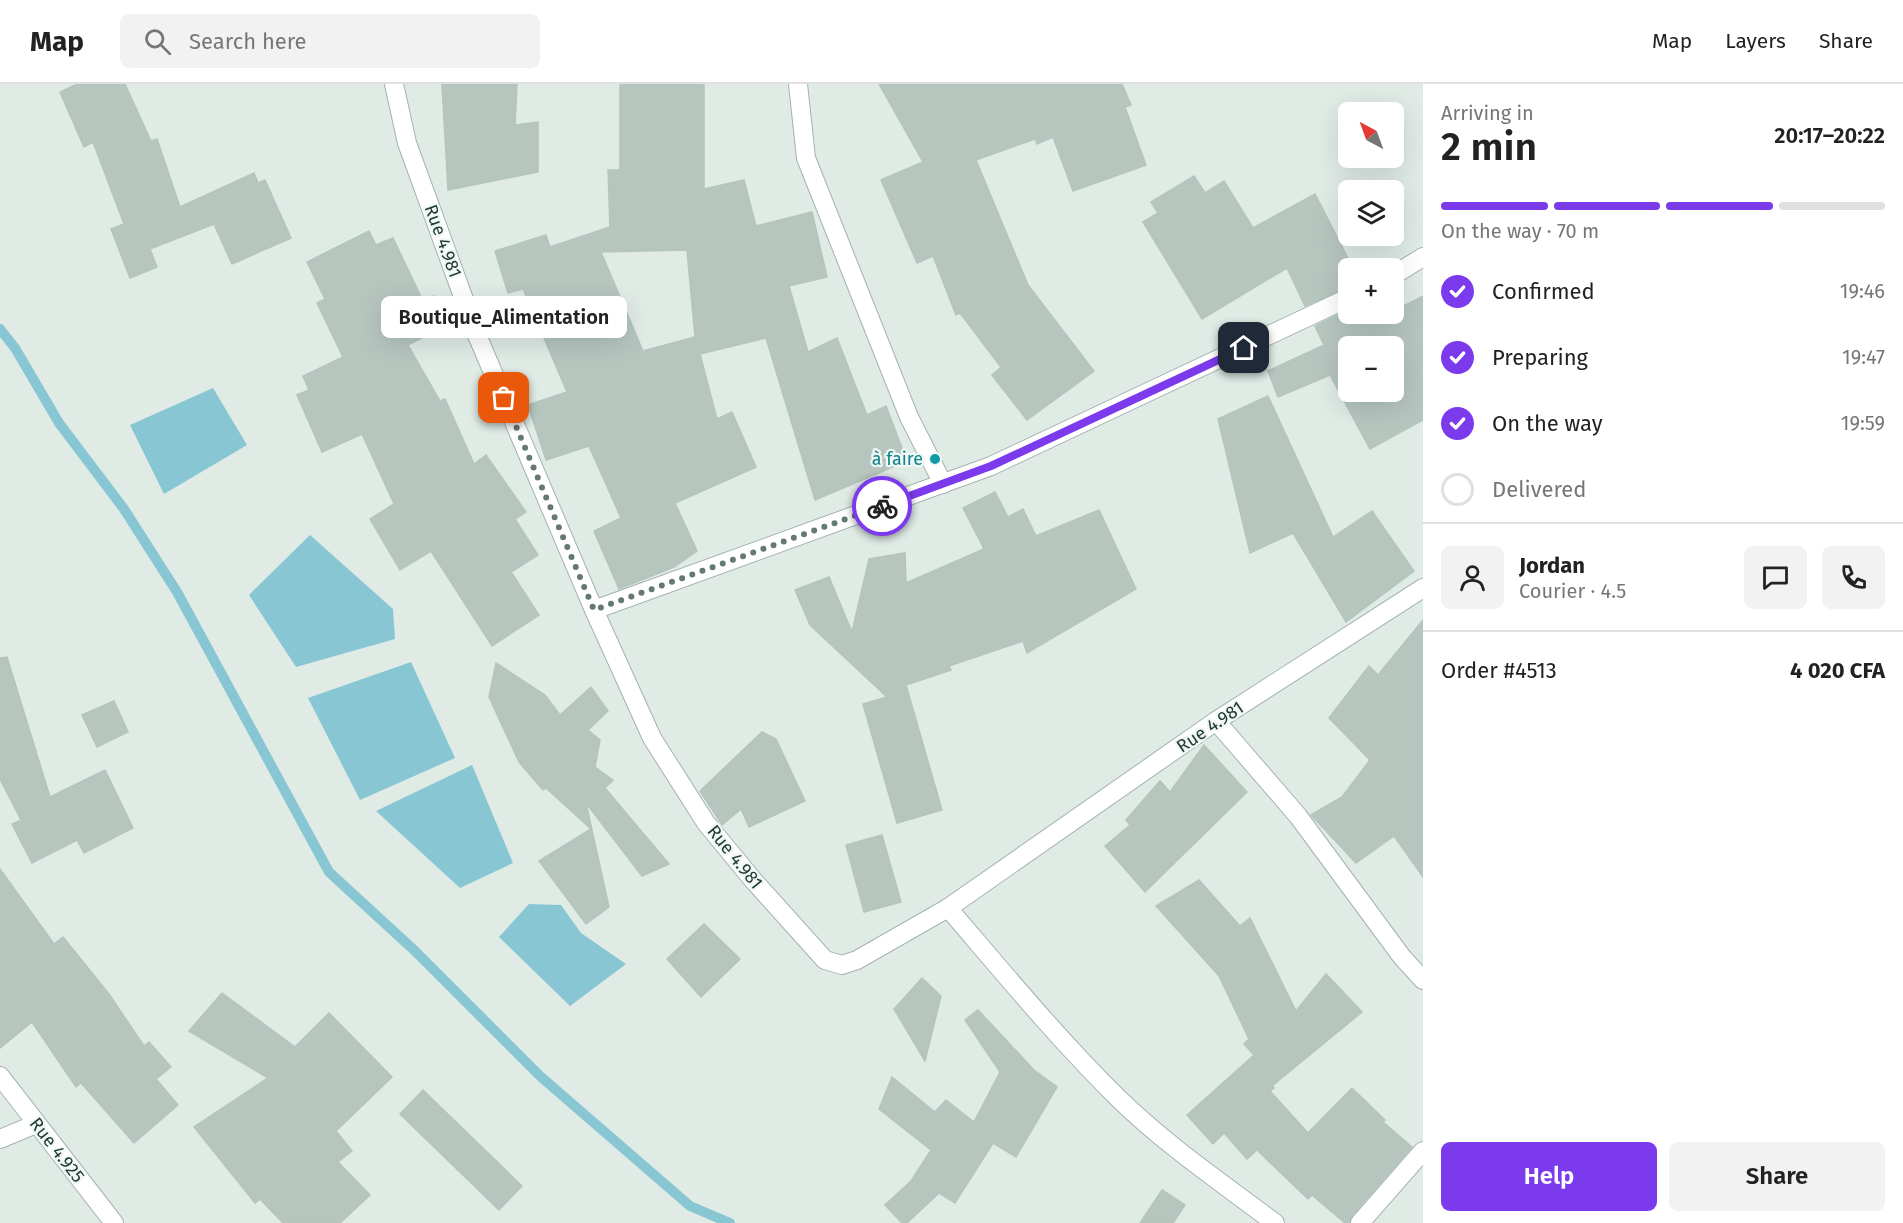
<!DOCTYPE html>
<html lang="en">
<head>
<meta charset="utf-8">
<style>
  body { margin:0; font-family:"Fira Sans",sans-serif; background:#f2f2f2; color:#222; height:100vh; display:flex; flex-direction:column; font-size:22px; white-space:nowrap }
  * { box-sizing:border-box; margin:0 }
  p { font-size:20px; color:#767676 }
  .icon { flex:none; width:33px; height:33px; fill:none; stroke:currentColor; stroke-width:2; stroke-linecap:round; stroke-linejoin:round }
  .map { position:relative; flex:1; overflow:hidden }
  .sheet { display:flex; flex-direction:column; background:#fff; width:480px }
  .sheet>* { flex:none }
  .needle { width:39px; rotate:319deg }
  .tools { position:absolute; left:1338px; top:18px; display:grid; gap:12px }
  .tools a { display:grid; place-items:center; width:66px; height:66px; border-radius:9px; background:#fff; box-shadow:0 6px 24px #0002; font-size:30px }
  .pin { position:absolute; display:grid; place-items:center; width:51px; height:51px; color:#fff; margin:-26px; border-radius:12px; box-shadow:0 3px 9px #0006 }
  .courier { position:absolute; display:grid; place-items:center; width:60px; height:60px; margin:-30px; border:4px solid #7c3aed; border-radius:50%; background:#fff; color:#222; box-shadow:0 2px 8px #0007 }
  .bubble { position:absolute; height:42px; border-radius:9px; background:#fff; box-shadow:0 6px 24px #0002; font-size:20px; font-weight:600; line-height:42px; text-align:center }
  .head em { font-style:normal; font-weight:600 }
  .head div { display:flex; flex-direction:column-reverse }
  .head { display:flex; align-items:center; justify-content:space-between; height:102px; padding:0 18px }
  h1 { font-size:39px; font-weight:600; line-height:45px }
  .bar { display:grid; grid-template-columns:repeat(4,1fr); gap:9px 6px; align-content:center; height:72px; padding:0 18px }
  .bar i { height:8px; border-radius:4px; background:#e0e0e0 }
  .bar .selected { background:#7c3aed }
  .bar p { grid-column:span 4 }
  .line { display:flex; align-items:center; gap:15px; padding:0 18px; border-top:2px solid #e0e0e0 }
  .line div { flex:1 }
  .round { display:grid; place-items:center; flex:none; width:63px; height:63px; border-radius:9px; background:#f2f2f2 }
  ol { padding:0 18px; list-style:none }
  li { display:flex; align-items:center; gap:18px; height:66px }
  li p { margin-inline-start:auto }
  li .icon { padding:6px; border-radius:50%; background:#7c3aed; color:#fff; stroke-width:4 }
  li:last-child { color:#767676 }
  li i { width:33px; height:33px; border:3px solid #e0e0e0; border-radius:50% }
  .cta { display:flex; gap:12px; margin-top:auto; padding:12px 18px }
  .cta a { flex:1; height:69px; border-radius:9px; background:#7c3aed; color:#fff; font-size:24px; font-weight:600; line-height:69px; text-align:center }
  .cta a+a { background:#f2f2f2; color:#222 }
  header { display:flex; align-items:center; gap:36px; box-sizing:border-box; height:84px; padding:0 30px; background:#fff; border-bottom:2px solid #e0e0e0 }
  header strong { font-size:28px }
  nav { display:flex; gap:33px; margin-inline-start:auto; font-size:21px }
  .search { width:420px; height:54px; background:#f2f2f2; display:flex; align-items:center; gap:15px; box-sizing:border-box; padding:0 21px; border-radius:9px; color:#767676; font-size:22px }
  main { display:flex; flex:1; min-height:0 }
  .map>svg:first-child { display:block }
  .water { fill:#87c6d2 }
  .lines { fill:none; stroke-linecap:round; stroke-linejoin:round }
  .stream { stroke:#87c6d2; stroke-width:10 }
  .building { fill:#b6c6bf; stroke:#b3c5bd; stroke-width:1.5; fill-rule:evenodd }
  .street-casing { stroke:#a3b3ad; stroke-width:20 }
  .street { stroke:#fff; stroke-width:18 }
  .done { stroke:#647973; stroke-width:6; stroke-dasharray:0 10.8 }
  .route { stroke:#7c3aed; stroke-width:8 }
  .culture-dot { fill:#0f9aa8; stroke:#f1f8f4; stroke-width:2 }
  .labels { text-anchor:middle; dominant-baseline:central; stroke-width:4.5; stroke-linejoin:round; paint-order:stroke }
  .street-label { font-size:18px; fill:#213c35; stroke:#f1f8f4 }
  .culture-label { font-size:18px; fill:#0d838f; stroke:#f1f8f4; text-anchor:end }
</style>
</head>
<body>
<header>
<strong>Map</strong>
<div class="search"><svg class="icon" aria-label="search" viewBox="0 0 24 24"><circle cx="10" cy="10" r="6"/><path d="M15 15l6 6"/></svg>Search here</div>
<nav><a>Map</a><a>Layers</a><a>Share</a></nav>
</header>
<main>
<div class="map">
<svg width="1423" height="1139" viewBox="0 0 1423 1139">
  <rect width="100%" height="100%" fill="#e0ebe6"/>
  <g class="water">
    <polygon points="213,304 247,361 164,410 130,341"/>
    <polygon points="310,451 393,525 395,555 296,583 249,511"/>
    <polygon points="411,578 455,674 360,716 308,614"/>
    <polygon points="472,681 513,779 460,804 376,727"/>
    <polygon points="529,820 561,821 581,849 626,880 570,922 499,853"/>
  </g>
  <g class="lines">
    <polyline class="stream" points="0,245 15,264 59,339 124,425 177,508 329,788 415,867 540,992 690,1122 730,1139"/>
  </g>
  <g class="building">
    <polygon points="77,0 125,0 151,57 157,55 180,123 254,89 258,99 265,96 291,154 232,180 214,140 150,165 157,183 130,194 111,145 124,140 93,58 84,63 60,8"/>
    <polygon points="442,0 517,0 515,41 538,38 538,88 448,106"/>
    <path d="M620,0h84v105l40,-9 12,46 56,-14 15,65 -38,9 19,66 29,-14 30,77 19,-9 21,55 -92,39 -49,-162 -66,16 17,65 15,-7 24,55 -81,36 22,48 -23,16 -55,22 -25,-58 27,-13 -32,-72 -43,14 -18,-55 39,-13 -44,-103 -15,4 -13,-42 51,-16 4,12 60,-20 -2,-57h12zM687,166l8,87 -52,14 -42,-99z"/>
    <polygon points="879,0 1122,0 1131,21 1125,23 1146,81 1073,107 1053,53 1037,60 1035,55 976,76 1028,201 1094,287 1027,336 992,291 1001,283 960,229 956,231 933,172 917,179 881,96 923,78"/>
    <polygon points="1194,92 1205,109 1224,97 1253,144 1315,110 1353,184 1348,184 1348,203 1305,222 1287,184 1202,235 1143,138 1158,129 1151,118"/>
    <polygon points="369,147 376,161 393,154 423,217 434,212 448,240 408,261 440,317 445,315 474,380 486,371 526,428 515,435 538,471 511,488 539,531 492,562 431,467 400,486 370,435 394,420 362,350 322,368 297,311 309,306 303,292 343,273 317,219 325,215 307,178"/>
    <path d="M1423,212v124l-53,29 -40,-74 -52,22 -10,-26 56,-26 -9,-19 33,-16v4h27l3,5 10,-5h6v-3zM1348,262h46v46h-46z"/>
    <polygon points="1268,312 1333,453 1372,427 1414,487 1346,538 1293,449 1250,469 1218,335"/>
    <polygon points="995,408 1008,433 1023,425 1036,452 1099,426 1136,505 1027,569 1023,557 949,582 951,586 906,601 942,726 897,739 863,620 887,613 810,541 795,506 829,493 852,548 869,475 905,469 906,499 984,465 963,424"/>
    <polygon points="1423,536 1423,793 1394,752 1356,779 1311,731 1342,713 1370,676 1329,634 1369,582 1378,591"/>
    <polygon points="7,573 50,713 105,686 133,744 84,769 77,756 32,779 12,740 21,736 0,695 0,574"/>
    <polygon points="496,579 545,611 560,631 591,603 608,627 588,646 600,656 595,683 613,696 605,704 669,780 642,792 586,719 609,823 586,840 539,777 591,745 546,704 543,706 519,678 489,613"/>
    <polygon points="114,617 128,648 97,663 82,631"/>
    <polygon points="762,648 776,655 805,717 749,743 741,725 722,741 700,707"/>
    <polygon points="1204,661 1247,708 1145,808 1105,762 1130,741 1126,736 1160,697 1170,708"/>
    <polygon points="882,751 901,818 864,828 846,761"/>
    <polygon points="0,785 54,860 63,853 109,910 144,962 149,958 171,983 156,995 178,1021 134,1059 81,999 76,1003 32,938 0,964"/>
    <polygon points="1199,796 1240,842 1250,834 1296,927 1326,890 1362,928 1272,1002 1274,1004 1270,1007 1308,1049 1352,1004 1385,1036 1383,1038 1412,1063 1352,1132 1349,1139 1345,1139 1312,1111 1308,1115 1257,1066 1247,1075 1224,1049 1213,1060 1187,1031 1254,971 1244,960 1249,955 1219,892 1156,822"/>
    <polygon points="704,840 740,875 701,913 667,875"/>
    <polygon points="922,894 941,912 925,977 894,925"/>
    <polygon points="222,909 295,963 329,929 392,993 336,1047 352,1067 338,1078 370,1111 340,1139 283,1139 260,1115 255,1119 194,1043 268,994 189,947"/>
    <polygon points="978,926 1034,986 1057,1003 1016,1073 993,1059 955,1119 939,1109 907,1139 902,1139 885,1121 911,1097 931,1066 879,1025 892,993 935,1028 946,1016 974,1038 1000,988 965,936"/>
    <polygon points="423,1006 522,1102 499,1126 400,1030"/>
    <polygon points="1162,1106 1185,1121 1173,1139 1140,1139"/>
  </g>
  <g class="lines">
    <defs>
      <g id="street">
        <polyline points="394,0 407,59 477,251 594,526 652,654 706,739 753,796 825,876 842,881 857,876 948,824 1216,637 1423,504"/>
        <polyline points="798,0 806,74 909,333 943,400"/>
        <polyline points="1394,191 1423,173"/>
        <polyline points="594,526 991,382 1348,214"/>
        <polyline points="1216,637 1298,732 1402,873 1423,896"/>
        <path d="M948,824c55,64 110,131 170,190 48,47 104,85 157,125"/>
        <polyline points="0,992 114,1139"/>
        <polyline points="0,1055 36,1040"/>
        <polyline points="1360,1139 1423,1067"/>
      </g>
    </defs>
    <use href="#street" class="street-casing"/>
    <use href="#street" class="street"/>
  </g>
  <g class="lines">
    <polyline class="done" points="504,314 594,526 882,422"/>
    <polyline class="route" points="882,422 991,382 1244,264"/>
  </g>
  <circle class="culture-dot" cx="935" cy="375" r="6"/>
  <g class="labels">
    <g class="street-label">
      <text transform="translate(443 157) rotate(70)">Rue 4.981</text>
      <text transform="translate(1210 643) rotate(-34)">Rue 4.981</text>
      <text transform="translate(735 773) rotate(51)">Rue 4.981</text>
      <text transform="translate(57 1066) rotate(52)">Rue 4.925</text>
    </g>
    <g class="culture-label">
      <text x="923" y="375">à faire</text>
    </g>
  </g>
</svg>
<div class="tools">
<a><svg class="needle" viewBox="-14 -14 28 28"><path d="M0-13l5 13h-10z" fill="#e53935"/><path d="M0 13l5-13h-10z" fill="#767676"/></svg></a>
<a><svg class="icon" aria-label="layers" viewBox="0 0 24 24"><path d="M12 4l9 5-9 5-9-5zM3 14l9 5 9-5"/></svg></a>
<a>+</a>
<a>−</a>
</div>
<div class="pin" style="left:504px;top:314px;background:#ea580c"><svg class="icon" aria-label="bag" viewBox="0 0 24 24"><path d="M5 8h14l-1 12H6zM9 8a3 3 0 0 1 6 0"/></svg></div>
<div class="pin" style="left:1244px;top:264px;background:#1f2937"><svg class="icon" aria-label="home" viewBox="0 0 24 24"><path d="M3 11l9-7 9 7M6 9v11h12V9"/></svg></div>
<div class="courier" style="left:882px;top:422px"><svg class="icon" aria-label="bike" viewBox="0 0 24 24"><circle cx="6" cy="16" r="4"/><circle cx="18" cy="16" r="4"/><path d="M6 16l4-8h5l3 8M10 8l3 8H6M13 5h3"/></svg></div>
<div class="bubble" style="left:381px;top:212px;width:246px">Boutique_Alimentation</div>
</div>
<section class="sheet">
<div class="head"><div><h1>2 min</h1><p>Arriving in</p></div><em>20:17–20:22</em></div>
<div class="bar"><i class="selected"></i><i class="selected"></i><i class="selected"></i><i></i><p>On the way · 70 m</p></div>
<ol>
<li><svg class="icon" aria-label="check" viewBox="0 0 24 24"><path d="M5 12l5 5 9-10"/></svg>Confirmed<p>19:46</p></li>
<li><svg class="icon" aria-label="check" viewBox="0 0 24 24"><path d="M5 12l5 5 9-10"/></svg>Preparing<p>19:47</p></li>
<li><svg class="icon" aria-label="check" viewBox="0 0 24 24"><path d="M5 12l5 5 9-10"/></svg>On the way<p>19:59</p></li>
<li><i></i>Delivered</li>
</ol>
<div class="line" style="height:108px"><a class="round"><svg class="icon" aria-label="person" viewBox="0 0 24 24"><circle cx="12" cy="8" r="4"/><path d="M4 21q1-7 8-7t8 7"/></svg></a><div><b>Jordan</b><p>Courier · 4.5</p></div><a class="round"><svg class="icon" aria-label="chat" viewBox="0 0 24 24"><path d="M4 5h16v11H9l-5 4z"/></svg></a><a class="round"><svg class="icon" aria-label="phone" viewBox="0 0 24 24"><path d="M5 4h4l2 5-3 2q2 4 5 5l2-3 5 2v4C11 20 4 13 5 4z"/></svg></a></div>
<div class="line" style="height:78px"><div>Order #4513</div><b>4 020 CFA</b></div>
<div class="cta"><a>Help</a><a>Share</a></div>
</section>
</main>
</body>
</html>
